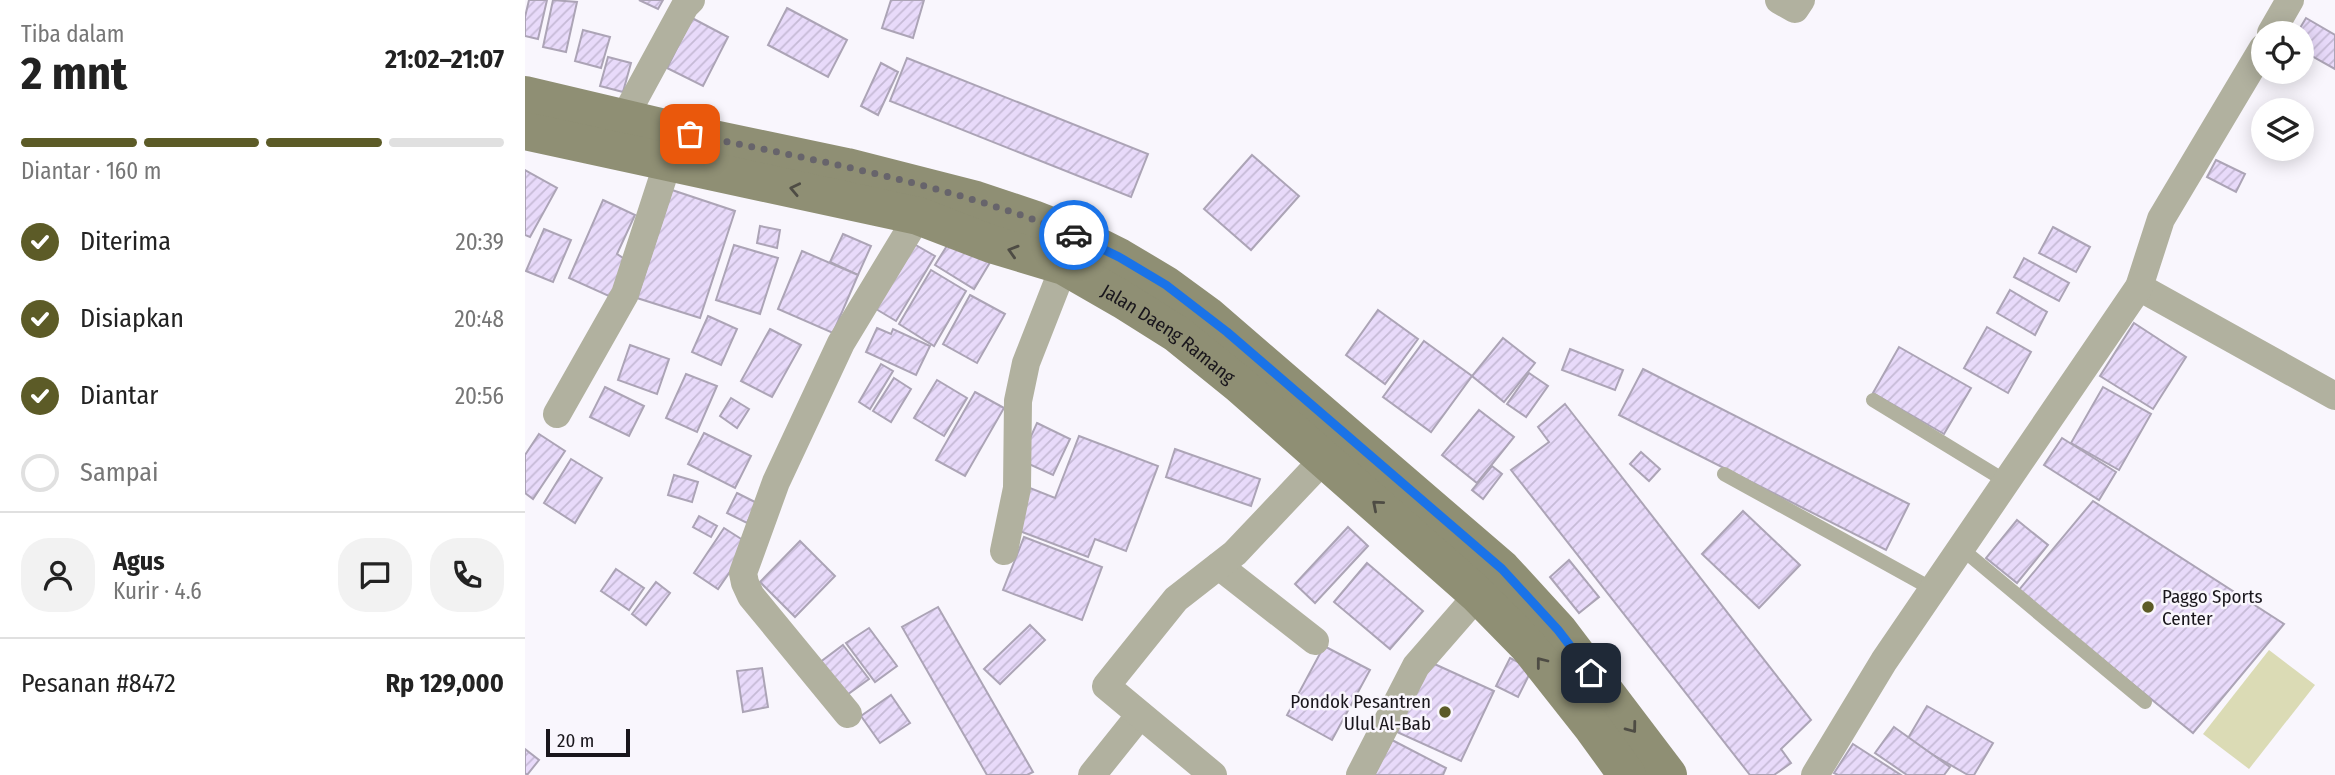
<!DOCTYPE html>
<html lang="id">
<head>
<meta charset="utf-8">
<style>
  body { margin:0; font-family:"Fira Sans Condensed",sans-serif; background:#f2f2f2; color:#222; height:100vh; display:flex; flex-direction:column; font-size:26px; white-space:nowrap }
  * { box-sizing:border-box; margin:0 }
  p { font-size:23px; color:#767676 }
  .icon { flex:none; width:38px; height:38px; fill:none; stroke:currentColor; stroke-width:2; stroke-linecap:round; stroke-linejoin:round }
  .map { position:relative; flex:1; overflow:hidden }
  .sheet { display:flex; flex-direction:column; background:#fff; width:525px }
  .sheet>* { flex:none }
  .fabs { position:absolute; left:1726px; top:21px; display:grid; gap:14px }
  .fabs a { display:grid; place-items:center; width:63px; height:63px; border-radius:50%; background:#fff; box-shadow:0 4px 18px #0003; font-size:35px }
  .scale { position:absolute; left:21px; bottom:18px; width:84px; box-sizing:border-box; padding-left:7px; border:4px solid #19161c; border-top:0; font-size:19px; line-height:24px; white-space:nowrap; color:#19161c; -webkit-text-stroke:5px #f9f6fd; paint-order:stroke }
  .pin { position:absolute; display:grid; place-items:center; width:60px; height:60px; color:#fff; margin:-30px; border-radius:14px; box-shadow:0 4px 10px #0006 }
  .courier { position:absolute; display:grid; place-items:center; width:70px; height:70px; margin:-35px; border:5px solid #1a73e8; border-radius:50%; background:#fff; color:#222; box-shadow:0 2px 9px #0007 }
  .head em { font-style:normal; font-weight:700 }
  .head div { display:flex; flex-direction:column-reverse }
  .head { display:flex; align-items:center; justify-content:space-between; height:119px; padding:0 21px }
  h1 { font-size:46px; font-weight:700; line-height:52px }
  .bar { display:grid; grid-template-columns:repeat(4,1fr); gap:10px 7px; align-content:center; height:84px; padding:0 21px }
  .bar i { height:9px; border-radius:5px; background:#e0e0e0 }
  .bar .selected { background:#5c5b27 }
  .bar p { grid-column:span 4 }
  .line { display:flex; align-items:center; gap:18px; padding:0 21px; border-top:2px solid #e0e0e0 }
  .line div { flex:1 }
  .round { display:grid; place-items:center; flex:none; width:74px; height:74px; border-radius:28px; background:#f2f2f2 }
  ol { padding:0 21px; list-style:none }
  li { display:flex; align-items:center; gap:21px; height:77px }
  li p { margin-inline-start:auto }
  li .icon { padding:7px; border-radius:50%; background:#5c5b27; color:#fff; stroke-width:4 }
  li:last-child { color:#767676 }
  li i { width:38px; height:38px; border:4px solid #e0e0e0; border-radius:50% }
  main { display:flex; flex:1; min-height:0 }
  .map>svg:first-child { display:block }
  .park { fill:#dbdbb5 }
  .building { fill:url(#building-hatch); stroke:#aca4b6; stroke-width:2 }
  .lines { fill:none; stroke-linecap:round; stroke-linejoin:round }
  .service { stroke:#b1b19f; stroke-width:14 }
  .minor { stroke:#b1b19f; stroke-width:28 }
  .secondary { stroke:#8f8f74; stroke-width:38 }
  .oneway { stroke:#4e4c44 }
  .done { stroke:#67646b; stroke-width:7; stroke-dasharray:0 12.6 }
  .route { stroke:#1a73e8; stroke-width:9 }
  .poi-dot { fill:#5c5b27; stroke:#f9f6fd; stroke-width:2.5 }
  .labels { text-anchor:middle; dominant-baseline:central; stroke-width:5; stroke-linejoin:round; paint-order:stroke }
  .street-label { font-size:19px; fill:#19161c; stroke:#f9f6fd }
  .poi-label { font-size:19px; fill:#19161c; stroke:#f9f6fd; text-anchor:start }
</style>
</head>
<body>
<main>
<section class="sheet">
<div class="head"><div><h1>2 mnt</h1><p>Tiba dalam</p></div><em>21:02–21:07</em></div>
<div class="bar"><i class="selected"></i><i class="selected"></i><i class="selected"></i><i></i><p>Diantar · 160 m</p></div>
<ol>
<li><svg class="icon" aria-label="check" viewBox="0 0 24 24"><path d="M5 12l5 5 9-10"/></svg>Diterima<p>20:39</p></li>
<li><svg class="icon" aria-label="check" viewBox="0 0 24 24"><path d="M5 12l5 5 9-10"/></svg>Disiapkan<p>20:48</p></li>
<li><svg class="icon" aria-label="check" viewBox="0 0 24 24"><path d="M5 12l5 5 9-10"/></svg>Diantar<p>20:56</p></li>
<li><i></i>Sampai</li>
</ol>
<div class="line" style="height:126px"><a class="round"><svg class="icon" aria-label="person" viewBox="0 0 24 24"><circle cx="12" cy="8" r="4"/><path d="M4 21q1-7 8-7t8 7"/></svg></a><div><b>Agus</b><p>Kurir · 4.6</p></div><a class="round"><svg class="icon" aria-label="chat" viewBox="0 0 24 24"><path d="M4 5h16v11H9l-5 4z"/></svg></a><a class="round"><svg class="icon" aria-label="phone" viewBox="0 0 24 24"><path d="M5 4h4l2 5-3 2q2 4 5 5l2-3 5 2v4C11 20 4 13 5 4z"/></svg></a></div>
<div class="line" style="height:91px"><div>Pesanan #8472</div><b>Rp 129,000</b></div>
</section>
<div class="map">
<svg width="1810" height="775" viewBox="0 0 1810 775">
  <defs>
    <pattern id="building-hatch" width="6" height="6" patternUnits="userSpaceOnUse" patternTransform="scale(1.75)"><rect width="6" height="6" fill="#e8dafa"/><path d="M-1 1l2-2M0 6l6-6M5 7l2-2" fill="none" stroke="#c6bad6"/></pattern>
  </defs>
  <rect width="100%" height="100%" fill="#f9f6fd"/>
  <polygon class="park" points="1744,650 1790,685 1724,769 1678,734"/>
  <g class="building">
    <polygon points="4,0 22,0 13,39 0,36 0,17"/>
    <polygon points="28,0 52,2 41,52 18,47"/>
    <polygon points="114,0 138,0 133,9"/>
    <polygon points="366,0 399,0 388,38 357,28"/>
    <polygon points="262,8 322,40 303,77 243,45"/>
    <polygon points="167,18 203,37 178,86 142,68"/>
    <polygon points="1781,18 1810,35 1810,69 1776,50 1776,33 1772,33"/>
    <polygon points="58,30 85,37 76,68 50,61"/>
    <polygon points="83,57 106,63 98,92 75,86"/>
    <polygon points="382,58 623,154 606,197 365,101"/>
    <polygon points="356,63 373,72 353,115 336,106"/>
    <polygon points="727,155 774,196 726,250 679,209"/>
    <polygon points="1691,160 1720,174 1711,192 1682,177"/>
    <polygon points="0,170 32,188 5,237 0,235"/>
    <polygon points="147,190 210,211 175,318 112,298"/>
    <polygon points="78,200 110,215 92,254 101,260 86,297 44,278"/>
    <polygon points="235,226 255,230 252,248 232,243"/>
    <polygon points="1528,227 1565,247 1551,272 1514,253"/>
    <polygon points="19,229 46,240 28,282 1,271"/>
    <polygon points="318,234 346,246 333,275 305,262"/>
    <polygon points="428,236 467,259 449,289 410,265"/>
    <polygon points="389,244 410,256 371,321 351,309"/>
    <polygon points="209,245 253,258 235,314 191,300"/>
    <polygon points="277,251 333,275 308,333 253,309"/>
    <polygon points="1499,258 1544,283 1534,301 1489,277"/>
    <polygon points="406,270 441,291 409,346 374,324"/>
    <polygon points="1485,290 1522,312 1510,335 1472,313"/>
    <polygon points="445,295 480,314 452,363 418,344"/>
    <polygon points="853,310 893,339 860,384 821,355"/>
    <polygon points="183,316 212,329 196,365 167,352"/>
    <polygon points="1609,323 1661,357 1628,409 1575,376"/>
    <polygon points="1462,327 1506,352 1483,393 1439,368"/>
    <polygon points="352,328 366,334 368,329 405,346 391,375 341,352"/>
    <polygon points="245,329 276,345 247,397 216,381"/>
    <polygon points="978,338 1010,363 979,402 947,376"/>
    <polygon points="899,341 947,376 906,432 858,397"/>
    <polygon points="105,345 144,359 132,394 93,380"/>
    <polygon points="1374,347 1446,388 1419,434 1348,393"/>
    <polygon points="1045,349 1098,370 1090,390 1037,370"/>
    <polygon points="356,364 368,371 345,409 334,402"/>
    <polygon points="1118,369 1384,504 1361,550 1094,415"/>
    <polygon points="1004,373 1023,386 1001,417 982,404"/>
    <polygon points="161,374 192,386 172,432 141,418"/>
    <polygon points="369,378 386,389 366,422 348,411"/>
    <polygon points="412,380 442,398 419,436 389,418"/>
    <polygon points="80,387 119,406 104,436 65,417"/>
    <polygon points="1578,387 1626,414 1594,470 1546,443"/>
    <polygon points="450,392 479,408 440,476 411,460"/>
    <polygon points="206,398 224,409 212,428 195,416"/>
    <polygon points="1040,404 1286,720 1256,749 1266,763 1249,775 1225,775 986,470 1024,442 1013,427"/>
    <polygon points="954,410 989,437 952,483 917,455"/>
    <polygon points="512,423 545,439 528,475 495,460"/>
    <polygon points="179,433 226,456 210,488 163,464"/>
    <polygon points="14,434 40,451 8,499 0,493 0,455"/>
    <polygon points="554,436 633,466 601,551 570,539 563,557 484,527 500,486 530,498"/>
    <polygon points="1537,438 1591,472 1574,500 1519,465"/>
    <polygon points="650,449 735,479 726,506 641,477"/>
    <polygon points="1116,452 1135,469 1124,481 1105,464"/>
    <polygon points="46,459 77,478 50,523 19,503"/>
    <polygon points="967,466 977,474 958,499 947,490"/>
    <polygon points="149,475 173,482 167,502 143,495"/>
    <polygon points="212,493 232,503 222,523 202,513"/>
    <polygon points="1568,501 1759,624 1668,733 1493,591"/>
    <polygon points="1218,511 1275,565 1234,608 1177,554"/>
    <polygon points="174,516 192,526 186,537 168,527"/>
    <polygon points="1492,520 1523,545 1492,583 1461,558"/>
    <polygon points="823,527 843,546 790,603 770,584"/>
    <polygon points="199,528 224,544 193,589 169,573"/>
    <polygon points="499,537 577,567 557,620 478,590"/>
    <polygon points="275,541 310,576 270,617 235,582"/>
    <polygon points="1044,560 1074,597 1054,613 1025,577"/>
    <polygon points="842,563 898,611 865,649 809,602"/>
    <polygon points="91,569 119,588 104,610 76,591"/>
    <polygon points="131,582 145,593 121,625 107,614"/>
    <polygon points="413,607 508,772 502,775 462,775 377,627"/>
    <polygon points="505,625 520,640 475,684 459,669"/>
    <polygon points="344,628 372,666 350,682 321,643"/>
    <polygon points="318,645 344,679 319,697 294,663"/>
    <polygon points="799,646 845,670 807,740 762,715"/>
    <polygon points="985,658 1007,669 993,697 971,686"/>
    <polygon points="905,662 969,691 936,761 872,732"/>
    <polygon points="237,668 243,707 218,712 212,671"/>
    <polygon points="366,695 385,723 355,743 336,716"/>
    <polygon points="1402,706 1468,743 1449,775 1443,775 1382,740"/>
    <polygon points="1369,727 1425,767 1419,775 1382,775 1350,753"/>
    <polygon points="867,740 921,768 918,775 849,775"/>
    <polygon points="1328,744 1376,775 1313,775 1309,773"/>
    <polygon points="0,749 14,760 2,775 0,773"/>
  </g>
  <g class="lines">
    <g class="service">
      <polyline points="1348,400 1482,482"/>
      <polyline points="1199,474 1409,590"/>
      <polyline points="1437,549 1620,702"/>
    </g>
    <g class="minor">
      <polyline points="1254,0 1270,9 1276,0"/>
      <polyline points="1746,33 1765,0"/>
      <polyline points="94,136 99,118 160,6 166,0"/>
      <polyline points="1614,287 1810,396"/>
      <polyline points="32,414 100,294 143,162"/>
      <polyline points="479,551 492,488 493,401 501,363 539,266"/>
      <polyline points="694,566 790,641"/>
      <polyline points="323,714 226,596 220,583 218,573 251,482 316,343 393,216 398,199"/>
      <polyline points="567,775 615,715"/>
      <polyline points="688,775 581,686 651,599 710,553 799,459"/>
      <polyline points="835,775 891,666 965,581"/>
      <polyline points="1290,775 1359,661 1614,287 1636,219 1738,48"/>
    </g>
    <g class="secondary">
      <polyline points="0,95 165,134 322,167 451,200 508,219 554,237 594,257 641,285 682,315 977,569 1033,630 1143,775"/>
      <path id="s1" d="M0,131l393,85 73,28 73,22 59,34 54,34 63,51 237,209 52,53 64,81 34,47"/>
    </g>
  </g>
  <defs><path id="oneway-chevron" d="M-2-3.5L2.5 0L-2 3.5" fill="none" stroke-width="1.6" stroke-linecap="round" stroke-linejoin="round" transform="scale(1.75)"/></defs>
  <g class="oneway">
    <use href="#oneway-chevron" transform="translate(270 189) rotate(-168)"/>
    <use href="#oneway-chevron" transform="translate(488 251) rotate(-163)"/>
    <use href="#oneway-chevron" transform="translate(852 505) rotate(-139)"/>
    <use href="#oneway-chevron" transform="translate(1016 662) rotate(-128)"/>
    <use href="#oneway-chevron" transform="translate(1107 728) rotate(53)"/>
  </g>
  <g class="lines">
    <path class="done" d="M165,134c130,27 261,51 384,101"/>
    <polyline class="route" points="549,235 594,257 641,285 702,332 977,569 1033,630 1066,673"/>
  </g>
  <g class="poi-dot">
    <circle cx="1623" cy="607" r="7"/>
    <circle cx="920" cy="712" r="7"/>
  </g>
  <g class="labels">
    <g class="street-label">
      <text stroke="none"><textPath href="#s1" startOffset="681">Jalan Daeng Ramang</textPath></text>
    </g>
    <g class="poi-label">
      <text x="1637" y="596">Paggo Sports<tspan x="1637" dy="22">Center</tspan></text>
      <text x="906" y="701" text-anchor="end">Pondok Pesantren<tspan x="906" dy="22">Ulul Al-Bab</tspan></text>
    </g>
  </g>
</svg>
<div class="fabs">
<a><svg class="icon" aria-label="locate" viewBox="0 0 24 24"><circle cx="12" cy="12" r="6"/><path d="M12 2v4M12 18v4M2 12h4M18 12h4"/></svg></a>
<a><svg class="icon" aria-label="layers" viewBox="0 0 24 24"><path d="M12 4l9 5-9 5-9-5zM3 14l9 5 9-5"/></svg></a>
</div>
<div class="scale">20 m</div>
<div class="pin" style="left:165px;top:134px;background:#ea580c"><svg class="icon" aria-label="bag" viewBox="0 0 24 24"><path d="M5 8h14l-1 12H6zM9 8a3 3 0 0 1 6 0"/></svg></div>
<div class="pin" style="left:1066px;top:673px;background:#1f2937"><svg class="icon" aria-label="home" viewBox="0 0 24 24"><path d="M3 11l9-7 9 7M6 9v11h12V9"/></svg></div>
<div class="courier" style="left:549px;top:235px"><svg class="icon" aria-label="car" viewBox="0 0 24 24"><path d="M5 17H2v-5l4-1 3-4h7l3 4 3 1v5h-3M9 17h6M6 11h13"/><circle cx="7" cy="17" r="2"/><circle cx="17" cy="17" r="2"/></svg></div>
</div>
</main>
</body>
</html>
